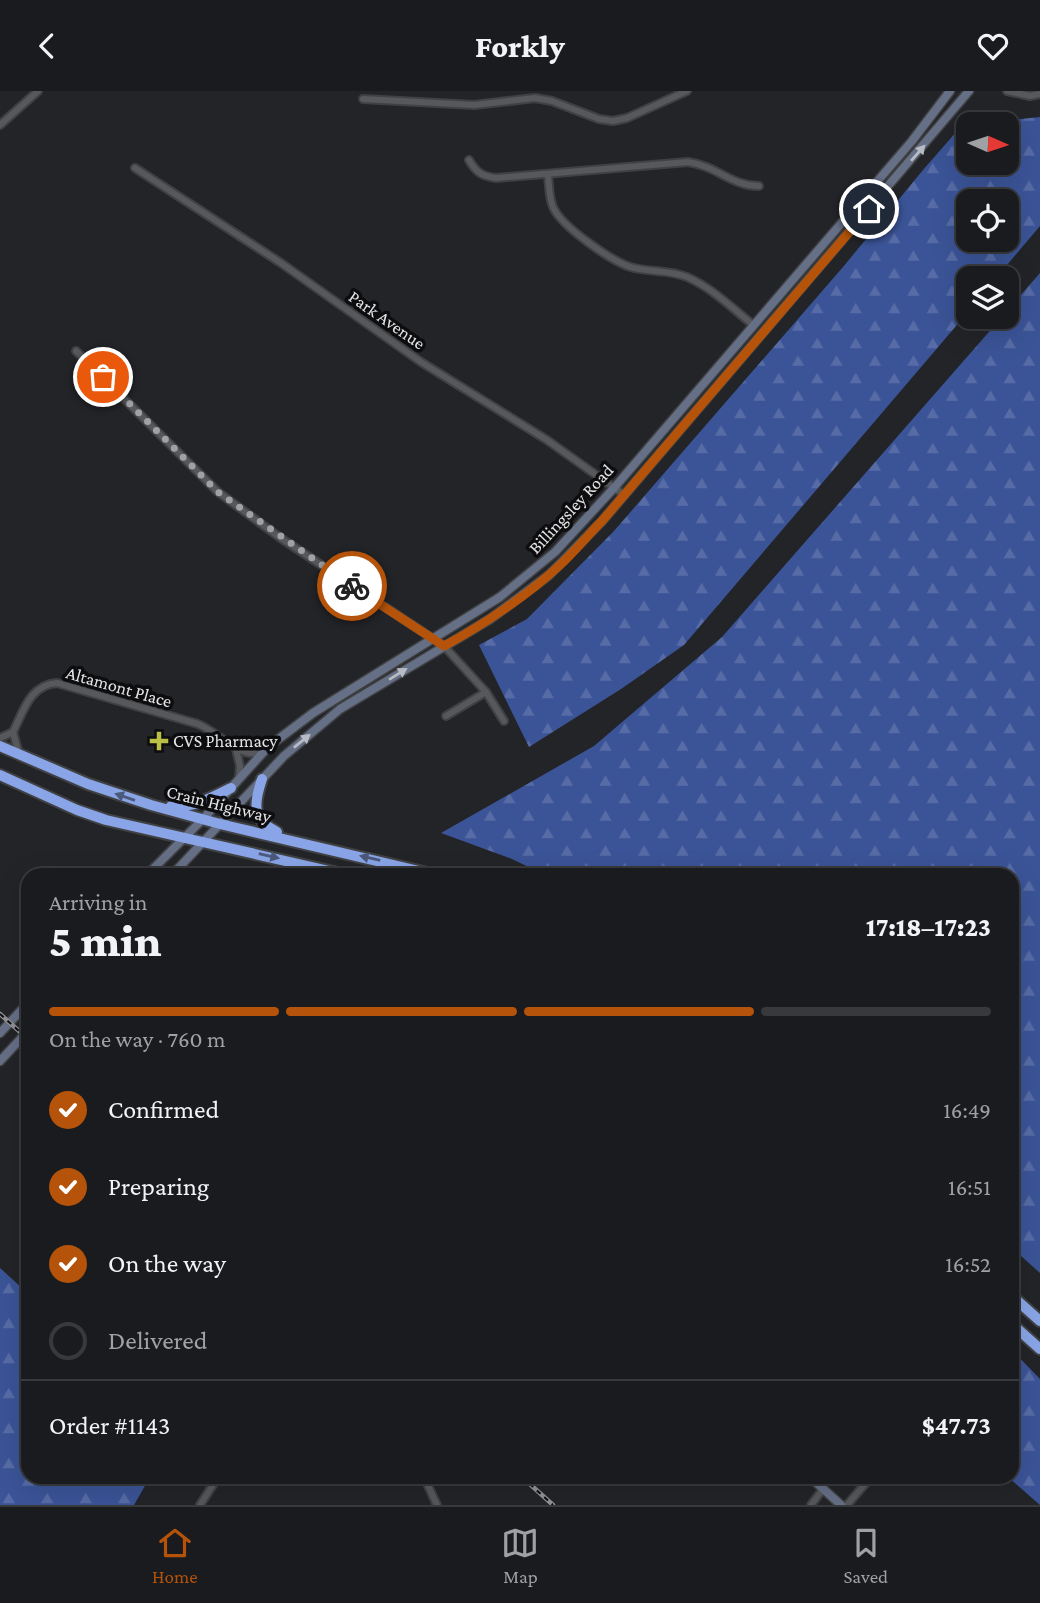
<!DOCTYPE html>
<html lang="en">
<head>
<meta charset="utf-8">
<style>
  body { margin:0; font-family:"Crimson Pro",serif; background:#232427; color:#f1f3f6; height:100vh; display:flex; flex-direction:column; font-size:26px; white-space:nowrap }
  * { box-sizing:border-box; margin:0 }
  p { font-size:23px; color:#9fa1a4 }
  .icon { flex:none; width:38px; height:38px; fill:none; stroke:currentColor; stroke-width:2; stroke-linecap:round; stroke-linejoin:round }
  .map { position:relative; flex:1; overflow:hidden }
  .side { position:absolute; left:21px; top:777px; width:998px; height:616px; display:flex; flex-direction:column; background:#1a1b1e; border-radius:21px; box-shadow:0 7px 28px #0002,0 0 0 2px #38393c }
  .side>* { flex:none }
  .needle { width:46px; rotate:93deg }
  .controls { position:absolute; left:956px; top:21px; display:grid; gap:14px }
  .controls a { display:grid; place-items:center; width:63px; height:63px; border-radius:14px; background:#1a1b1e; box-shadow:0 7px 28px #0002,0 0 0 2px #38393c; font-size:35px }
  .pin { position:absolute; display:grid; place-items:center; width:60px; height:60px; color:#fff; margin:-30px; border:4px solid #fff; border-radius:50%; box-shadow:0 2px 7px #0007 }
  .courier { position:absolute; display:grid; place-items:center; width:70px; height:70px; margin:-35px; border:5px solid #b45309; border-radius:50%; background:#fff; color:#222; box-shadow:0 2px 9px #0007 }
  .headline em { font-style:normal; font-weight:800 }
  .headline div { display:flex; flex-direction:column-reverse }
  .headline { display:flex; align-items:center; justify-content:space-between; height:119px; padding:0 28px }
  h1 { font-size:46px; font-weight:800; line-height:52px }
  .bar { display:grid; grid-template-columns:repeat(4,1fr); gap:10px 7px; align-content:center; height:84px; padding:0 28px }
  .bar i { height:9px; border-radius:5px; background:#38393c }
  .bar .active { background:#b45309 }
  .bar p { grid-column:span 4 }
  .line { display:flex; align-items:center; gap:18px; padding:0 28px; border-top:2px solid #38393c }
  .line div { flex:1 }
  ol { padding:0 28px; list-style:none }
  li { display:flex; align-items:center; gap:21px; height:77px }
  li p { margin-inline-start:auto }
  li .icon { padding:7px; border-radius:50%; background:#b45309; color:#fff; stroke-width:4 }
  li:last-child { color:#9fa1a4 }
  li i { width:38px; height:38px; border:4px solid #38393c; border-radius:50% }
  header { display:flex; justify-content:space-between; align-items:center; height:91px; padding:0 28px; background:#1a1b1e; font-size:32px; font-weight:800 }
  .dock { display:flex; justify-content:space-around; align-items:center; height:98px; border-top:2px solid #38393c; background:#1a1b1e; font-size:19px; color:#9fa1a4 }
  .dock a { display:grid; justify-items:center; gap:4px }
  .dock .active { color:#b45309 }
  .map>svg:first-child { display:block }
  .forest { fill:url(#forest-firs); fill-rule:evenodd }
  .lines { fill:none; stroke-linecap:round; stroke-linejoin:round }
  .street-casing { stroke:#404143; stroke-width:10 }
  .secondary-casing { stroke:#404143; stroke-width:11 }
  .highway-casing { stroke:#404143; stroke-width:14 }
  .street { stroke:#56585c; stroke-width:6 }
  .secondary { stroke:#656f86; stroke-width:8 }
  .highway { stroke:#89a5e7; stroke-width:10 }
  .rail-casing { stroke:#909194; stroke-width:4.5 }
  .rail { stroke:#0d0d0f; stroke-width:2; stroke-dasharray:5; stroke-linecap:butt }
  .oneway { fill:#b7bbc4 }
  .oneway2 { fill:#4b597b }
  .done { stroke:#a0a1a4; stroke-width:7; stroke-dasharray:0 12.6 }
  .route { stroke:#b45309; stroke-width:9 }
  .poi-dot { fill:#bac045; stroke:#0d0d0f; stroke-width:2.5 }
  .labels { text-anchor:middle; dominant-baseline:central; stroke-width:7; stroke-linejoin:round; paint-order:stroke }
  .street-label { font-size:18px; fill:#e3e4e6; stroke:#0d0d0f }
  .poi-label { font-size:18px; fill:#e3e4e6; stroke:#0d0d0f; text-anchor:start }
</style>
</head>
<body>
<header><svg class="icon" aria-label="back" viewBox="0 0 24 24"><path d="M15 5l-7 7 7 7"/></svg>Forkly<svg class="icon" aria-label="heart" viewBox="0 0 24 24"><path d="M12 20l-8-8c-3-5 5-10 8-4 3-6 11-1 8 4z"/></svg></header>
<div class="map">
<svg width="1040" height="1414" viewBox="0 0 1040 1414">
  <defs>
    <pattern id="forest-firs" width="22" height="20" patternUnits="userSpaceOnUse" patternTransform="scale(1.75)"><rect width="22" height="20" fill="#3b5497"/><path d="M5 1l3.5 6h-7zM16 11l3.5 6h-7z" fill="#576ca6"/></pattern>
  </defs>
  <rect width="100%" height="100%" fill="#232428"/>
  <g class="forest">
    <path d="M971,24l40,5 29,-3v109l-44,52h-28v34l-284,333 -63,44 -92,58 -50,-102 48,-26 87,-88 229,-264 80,-97zM1006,33v39h-38v-39zM1006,110v39h-38v-39z"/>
    <polygon points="1040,182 1040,1182 1012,1157 1012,784 545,784 512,768 441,742 594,655 722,546 1002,226 1006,226 1006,221"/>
    <polygon points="0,1177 22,1197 28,1191 28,1386 150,1386 134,1414 0,1414"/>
    <polygon points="1012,1259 1040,1288 1040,1414 1008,1386 1012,1386"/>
  </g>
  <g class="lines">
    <defs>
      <g id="street">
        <polyline points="1007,0 1030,5 1040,3"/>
        <polyline points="363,8 474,14 535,7 552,10 599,28 613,30 627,27 687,0"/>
        <polyline points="0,34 38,0"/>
        <path d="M469,69c7,12 12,16 27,18l192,-16c29,4 43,24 71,24"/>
        <polyline points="135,77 281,172 421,271 547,349 623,403"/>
        <path d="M548,84c1,10 1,22 5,32 8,19 60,56 81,61 17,4 36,2 53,9 25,11 44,30 65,47"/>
        <polyline points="76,260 218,401 282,448 444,555 486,601 504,630"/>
        <polyline points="446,625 486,601"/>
        <polyline points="0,647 13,641"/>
        <polyline points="236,658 240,675 239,687"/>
        <path d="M19,663l-6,-22c11,-22 17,-47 44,-49l141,41c25,11 35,31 63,30"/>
        <polyline points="424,1386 437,1414"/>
        <polyline points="200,1414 218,1386"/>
        <polyline points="811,1414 823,1398"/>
        <polyline points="847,1414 871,1386"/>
      </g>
      <g id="secondary">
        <polyline points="147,784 203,728 268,656 313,622 500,506 555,461 614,397 912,50 950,0"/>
        <polyline points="172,784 284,665 340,618 490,528 549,484 602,430 969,0"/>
        <polyline points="0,942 28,912"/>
        <polyline points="0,970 28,940"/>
        <polyline points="810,1386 841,1414"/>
      </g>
      <g id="highway">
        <polyline points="0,655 88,693 151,714 220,733 436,784"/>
        <polyline points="0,684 77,719 106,729 347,784"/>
        <path d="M262,688c-8,24 -11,40 15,53"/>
        <path d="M171,715c22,2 40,-8 60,-18"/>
        <polyline points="1012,1205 1040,1230"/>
        <polyline points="1012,1233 1040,1258"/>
      </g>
    </defs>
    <use href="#street" class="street-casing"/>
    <use href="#secondary" class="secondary-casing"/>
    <use href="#highway" class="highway-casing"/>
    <use href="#street" class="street"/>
    <use href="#secondary" class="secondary"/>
    <use href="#highway" class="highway"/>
    <defs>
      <g id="rail">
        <polyline points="0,923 28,948"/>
        <polyline points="522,1386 553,1414"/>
      </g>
    </defs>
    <use href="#rail" class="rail-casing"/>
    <use href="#rail" class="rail"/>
  </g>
  <defs><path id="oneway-solid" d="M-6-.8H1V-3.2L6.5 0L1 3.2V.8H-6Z" transform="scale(1.75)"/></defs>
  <g class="oneway">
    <use href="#oneway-solid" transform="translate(918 62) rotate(-49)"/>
    <use href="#oneway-solid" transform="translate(398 583) rotate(-32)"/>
    <use href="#oneway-solid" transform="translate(302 650) rotate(-39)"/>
  </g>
  <g class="oneway2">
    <use href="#oneway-solid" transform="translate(125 706) rotate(-161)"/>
    <use href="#oneway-solid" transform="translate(269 765) rotate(13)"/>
    <use href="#oneway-solid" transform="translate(370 767) rotate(-167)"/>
  </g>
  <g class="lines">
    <polyline class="done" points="103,286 218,401 352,495"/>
    <path class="route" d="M352,495l92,60c39,-21 84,-51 116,-81 15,-14 28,-30 42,-44l267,-312"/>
  </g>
  <path class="poi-dot" d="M155.5 639.5h7v7h7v7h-7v7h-7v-7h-7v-7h7z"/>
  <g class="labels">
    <g class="street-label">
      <text transform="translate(387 229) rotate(35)">Park Avenue</text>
      <text transform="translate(571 418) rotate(-47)">Billingsley Road</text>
      <text transform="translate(119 596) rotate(16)">Altamont Place</text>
      <text transform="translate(219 713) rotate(14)">Crain Highway</text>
    </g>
    <g class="poi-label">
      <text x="173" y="650">CVS Pharmacy</text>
    </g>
  </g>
</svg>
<div class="controls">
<a><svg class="needle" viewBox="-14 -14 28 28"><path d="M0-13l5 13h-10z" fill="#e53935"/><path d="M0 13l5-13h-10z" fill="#9fa1a4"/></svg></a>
<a><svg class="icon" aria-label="locate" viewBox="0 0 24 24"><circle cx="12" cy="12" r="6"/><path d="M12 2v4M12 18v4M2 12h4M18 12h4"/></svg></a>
<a><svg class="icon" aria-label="layers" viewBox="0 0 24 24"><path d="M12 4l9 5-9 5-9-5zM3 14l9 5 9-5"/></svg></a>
</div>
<div class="pin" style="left:103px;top:286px;background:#ea580c"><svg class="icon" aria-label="bag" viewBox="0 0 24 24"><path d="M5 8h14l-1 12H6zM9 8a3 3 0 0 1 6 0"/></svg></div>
<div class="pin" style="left:869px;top:118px;background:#1f2937"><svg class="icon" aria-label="home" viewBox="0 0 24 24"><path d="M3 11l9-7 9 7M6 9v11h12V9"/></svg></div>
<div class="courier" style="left:352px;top:495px"><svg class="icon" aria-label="bike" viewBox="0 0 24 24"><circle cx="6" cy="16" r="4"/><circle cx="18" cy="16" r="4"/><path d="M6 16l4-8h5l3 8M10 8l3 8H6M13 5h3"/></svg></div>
<section class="side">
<div class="headline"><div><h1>5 min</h1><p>Arriving in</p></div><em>17:18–17:23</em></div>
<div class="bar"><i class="active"></i><i class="active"></i><i class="active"></i><i></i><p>On the way · 760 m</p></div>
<ol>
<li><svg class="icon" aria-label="check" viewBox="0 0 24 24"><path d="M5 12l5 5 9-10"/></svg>Confirmed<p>16:49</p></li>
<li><svg class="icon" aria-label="check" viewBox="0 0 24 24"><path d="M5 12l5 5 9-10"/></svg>Preparing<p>16:51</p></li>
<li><svg class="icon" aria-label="check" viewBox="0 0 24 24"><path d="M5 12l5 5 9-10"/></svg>On the way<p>16:52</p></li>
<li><i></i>Delivered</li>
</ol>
<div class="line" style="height:91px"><div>Order #1143</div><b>$47.73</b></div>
</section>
</div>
<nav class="dock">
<a class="active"><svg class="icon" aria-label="home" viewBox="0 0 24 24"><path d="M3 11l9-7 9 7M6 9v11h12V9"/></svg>Home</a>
<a><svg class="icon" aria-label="map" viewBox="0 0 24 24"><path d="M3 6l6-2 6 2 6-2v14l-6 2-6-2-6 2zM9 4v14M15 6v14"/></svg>Map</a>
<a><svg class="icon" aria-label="saved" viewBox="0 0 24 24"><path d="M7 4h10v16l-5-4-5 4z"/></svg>Saved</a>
</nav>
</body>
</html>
